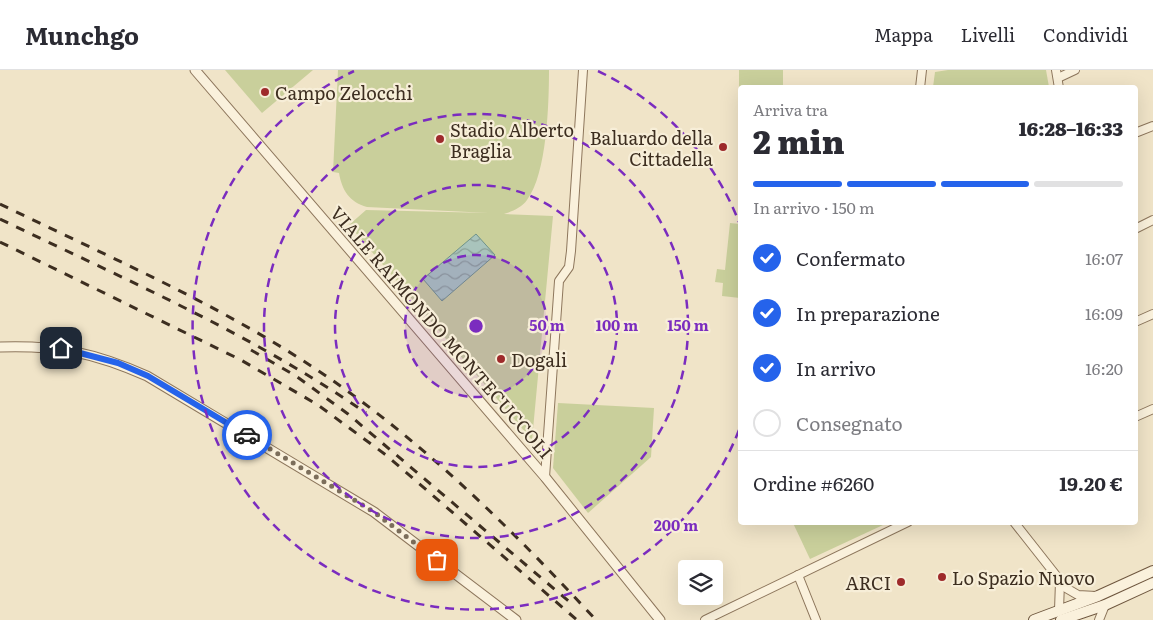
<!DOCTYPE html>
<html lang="it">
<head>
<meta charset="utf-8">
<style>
  body { margin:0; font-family:Literata,serif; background:#f7f7f7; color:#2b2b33; height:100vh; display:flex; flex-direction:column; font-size:19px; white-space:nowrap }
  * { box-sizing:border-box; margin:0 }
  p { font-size:16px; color:#7c7c81 }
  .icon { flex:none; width:28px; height:28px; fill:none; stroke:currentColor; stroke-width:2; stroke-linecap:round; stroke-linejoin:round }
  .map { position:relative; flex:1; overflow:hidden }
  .details { position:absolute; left:738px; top:15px; width:400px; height:440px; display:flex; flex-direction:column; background:#fff; border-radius:5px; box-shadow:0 5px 20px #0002 }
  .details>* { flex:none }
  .fabs { position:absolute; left:678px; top:490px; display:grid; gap:10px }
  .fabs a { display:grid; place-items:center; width:45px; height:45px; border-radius:5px; background:#fff; box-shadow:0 5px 20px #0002; font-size:25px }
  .pin { position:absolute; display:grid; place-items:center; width:42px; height:42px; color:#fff; margin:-21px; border-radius:10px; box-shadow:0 2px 8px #0006 }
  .courier { position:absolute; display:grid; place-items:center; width:50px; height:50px; margin:-25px; border:4px solid #2563eb; border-radius:50%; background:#fff; color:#222; box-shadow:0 1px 6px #0007 }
  .head em { font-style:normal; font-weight:800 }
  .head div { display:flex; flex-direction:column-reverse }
  .head { display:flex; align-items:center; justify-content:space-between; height:85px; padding:0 15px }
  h1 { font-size:32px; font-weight:800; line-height:38px }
  .bar { display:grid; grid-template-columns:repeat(4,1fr); gap:8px 5px; align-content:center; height:60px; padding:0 15px }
  .bar i { height:6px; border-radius:4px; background:#e1e1e2 }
  .bar .current { background:#2563eb }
  .bar p { grid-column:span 4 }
  .line { display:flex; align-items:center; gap:12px; padding:0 15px; border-top:1px solid #e1e1e2 }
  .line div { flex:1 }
  ol { padding:0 15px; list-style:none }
  li { display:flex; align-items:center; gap:15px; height:55px }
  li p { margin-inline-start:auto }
  li .icon { padding:5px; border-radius:50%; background:#2563eb; color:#fff; stroke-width:4 }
  li:last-child { color:#7c7c81 }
  li i { width:28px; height:28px; border:2px solid #e1e1e2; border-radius:50% }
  header { display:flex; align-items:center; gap:30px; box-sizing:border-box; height:70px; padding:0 25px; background:#fff; border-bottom:1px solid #e1e1e2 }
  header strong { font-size:24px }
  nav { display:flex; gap:28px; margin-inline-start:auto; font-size:18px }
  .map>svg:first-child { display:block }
  .park { fill:#c9cf9b }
  .water { fill:url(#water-waves); stroke:#6f938a }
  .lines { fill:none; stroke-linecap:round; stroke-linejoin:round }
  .minor-casing { stroke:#8d765c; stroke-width:10 }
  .tertiary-casing { stroke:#8d765c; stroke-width:11 }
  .secondary-casing { stroke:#6f573f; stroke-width:12 }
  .minor { stroke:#faf1dc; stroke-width:8 }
  .tertiary { stroke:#faf1dc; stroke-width:9 }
  .secondary { stroke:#faf1dc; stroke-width:10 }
  .rail { stroke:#3d2e20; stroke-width:3; stroke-dasharray:9 9; stroke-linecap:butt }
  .done { stroke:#7c6e5b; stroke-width:5; stroke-dasharray:0 9 }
  .route { stroke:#2563eb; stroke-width:6 }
  .ring { fill:none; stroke:#7b2cbf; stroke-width:2.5; stroke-dasharray:9 6 }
  .poi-dot { fill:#9e2a2b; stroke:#f7eed8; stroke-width:2 }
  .labels { text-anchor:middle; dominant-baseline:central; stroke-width:4.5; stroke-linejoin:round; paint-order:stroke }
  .poi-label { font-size:18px; fill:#3d2e20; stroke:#f7eed8; text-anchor:start }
  .street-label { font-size:18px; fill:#3d2e20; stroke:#f7eed8 }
  .centre { fill:#7b2cbf; stroke:#f7eed8; stroke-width:2.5 }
  .ring-label { font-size:15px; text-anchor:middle; font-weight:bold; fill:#7b2cbf; stroke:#f7eed8; stroke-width:4.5; stroke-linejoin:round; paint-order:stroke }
</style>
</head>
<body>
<header>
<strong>Munchgo</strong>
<nav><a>Mappa</a><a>Livelli</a><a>Condividi</a></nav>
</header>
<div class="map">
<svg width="1153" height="550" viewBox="0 0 1153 550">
  <defs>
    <pattern id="water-waves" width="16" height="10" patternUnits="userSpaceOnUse" patternTransform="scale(1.25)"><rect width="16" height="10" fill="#a9c4bc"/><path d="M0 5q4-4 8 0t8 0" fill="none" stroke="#8ba098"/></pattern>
  </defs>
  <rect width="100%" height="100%" fill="#f0e4c8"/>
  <g class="park">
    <polygon points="225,0 313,0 262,43"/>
    <path d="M338,0h211c0,33 -2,104 -22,130 -6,8 -14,11 -23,14l49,2 -21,224 -183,-215 17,-15 123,3 -122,-6c-18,-5 -25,-17 -28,-34l-6,-1z"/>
    <polygon points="739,0 783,0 783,17 740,18 739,28"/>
    <polygon points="948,0 1046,0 1049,17 933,17 935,2"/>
    <polygon points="730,153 740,154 740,228 722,226 723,213 715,212 717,199 725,200"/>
    <polygon points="558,333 654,338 651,387 588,443 553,398"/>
    <polygon points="882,453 883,455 810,489 793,453"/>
  </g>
  <polygon class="water" points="476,164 495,185 442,231 423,209"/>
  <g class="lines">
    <defs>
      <g id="minor">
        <polyline points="1056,0 1059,18"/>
        <polyline points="1058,8 1075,0"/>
        <polyline points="920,18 922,0"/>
        <polyline points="1135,63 1153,56"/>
        <polyline points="1135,159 1153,150"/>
        <polyline points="1135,252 1153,244"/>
        <polyline points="1135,347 1153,339"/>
        <polyline points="545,407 559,211 569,197 571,181 583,0"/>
        <polyline points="1014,452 1066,518 1078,525 1096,526"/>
        <polyline points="798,505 816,550"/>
        <polyline points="1059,540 1060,512"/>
        <polyline points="705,550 908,452"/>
        <polyline points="1099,550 1105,535"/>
      </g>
      <g id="tertiary">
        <polyline points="195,0 545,407 660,550"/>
        <path d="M0,277c58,-2 95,6 147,29l227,136 142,108"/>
      </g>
      <g id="secondary">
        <polyline points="1034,550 1098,526 1153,501"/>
        <polyline points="1061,550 1105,535 1153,513"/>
      </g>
    </defs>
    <use href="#minor" class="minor-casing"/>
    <use href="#tertiary" class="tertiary-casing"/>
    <use href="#secondary" class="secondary-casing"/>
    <use href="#minor" class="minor"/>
    <use href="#tertiary" class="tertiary"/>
    <use href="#secondary" class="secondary"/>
    <g class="rail">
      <path d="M0,134c117,57 240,109 346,186 93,67 172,146 250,230"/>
      <path d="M0,149c124,60 252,115 366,194"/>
      <polyline points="0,172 241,290 318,335 386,385 577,550"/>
      <polyline points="251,280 296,306 348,344 572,534"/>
    </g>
  </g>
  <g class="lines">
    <polyline class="done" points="247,365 374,442 437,490"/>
    <polyline class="route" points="61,278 118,293 148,306 247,365"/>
  </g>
  <circle cx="476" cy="256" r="71" fill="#7b2cbf" fill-opacity=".12"/>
  <g class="ring">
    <circle cx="476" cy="256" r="71"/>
    <circle cx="476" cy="256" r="141"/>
    <circle cx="476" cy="256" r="212"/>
    <path d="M739 360A283 283 0 1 1 354 1M598 1A283 283 0 0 1 739 152"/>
  </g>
  <g class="poi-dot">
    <circle cx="265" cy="22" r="5"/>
    <circle cx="440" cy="69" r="5"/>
    <circle cx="723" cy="77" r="5"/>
    <circle cx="501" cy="289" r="5"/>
    <circle cx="942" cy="507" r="5"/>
    <circle cx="901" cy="512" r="5"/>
  </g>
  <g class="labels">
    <g class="poi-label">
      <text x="275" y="22">Campo Zelocchi</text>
      <text x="450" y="59">Stadio Alberto<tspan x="450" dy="21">Braglia</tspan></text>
      <text x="713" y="67" text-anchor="end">Baluardo della<tspan x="713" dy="21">Cittadella</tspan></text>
      <text x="511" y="289">Dogali</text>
      <text x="952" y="507">Lo Spazio Nuovo</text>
      <text x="891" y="512" text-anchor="end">ARCI</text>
    </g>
    <g class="street-label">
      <text transform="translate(442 262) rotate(49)">VIALE RAIMONDO MONTECUCCOLI</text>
    </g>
  </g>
  <circle cx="476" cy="256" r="8" class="centre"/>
  <g class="ring-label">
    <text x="547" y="261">50 m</text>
    <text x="617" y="261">100 m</text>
    <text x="688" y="261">150 m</text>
    <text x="676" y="461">200 m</text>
  </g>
</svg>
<div class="fabs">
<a><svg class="icon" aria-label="layers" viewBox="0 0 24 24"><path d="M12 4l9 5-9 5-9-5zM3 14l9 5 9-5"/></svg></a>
</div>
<div class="pin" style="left:437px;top:490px;background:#ea580c"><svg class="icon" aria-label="bag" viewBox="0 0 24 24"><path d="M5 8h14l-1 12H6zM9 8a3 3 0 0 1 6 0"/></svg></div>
<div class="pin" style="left:61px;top:278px;background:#1f2937"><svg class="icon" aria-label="home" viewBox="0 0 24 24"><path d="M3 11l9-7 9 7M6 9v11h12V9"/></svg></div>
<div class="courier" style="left:247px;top:365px"><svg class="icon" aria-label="car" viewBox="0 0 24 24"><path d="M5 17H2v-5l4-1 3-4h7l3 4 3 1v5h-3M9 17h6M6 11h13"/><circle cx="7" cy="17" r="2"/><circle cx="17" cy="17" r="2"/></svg></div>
<section class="details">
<div class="head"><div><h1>2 min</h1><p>Arriva tra</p></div><em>16:28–16:33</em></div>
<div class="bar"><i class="current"></i><i class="current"></i><i class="current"></i><i></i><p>In arrivo · 150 m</p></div>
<ol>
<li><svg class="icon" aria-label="check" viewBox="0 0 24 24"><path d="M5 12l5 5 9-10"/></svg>Confermato<p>16:07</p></li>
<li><svg class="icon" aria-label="check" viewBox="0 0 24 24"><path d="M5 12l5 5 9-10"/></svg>In preparazione<p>16:09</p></li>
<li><svg class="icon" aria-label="check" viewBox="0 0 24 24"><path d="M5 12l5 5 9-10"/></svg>In arrivo<p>16:20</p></li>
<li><i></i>Consegnato</li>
</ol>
<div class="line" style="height:65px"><div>Ordine #6260</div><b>19.20 €</b></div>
</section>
</div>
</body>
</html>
